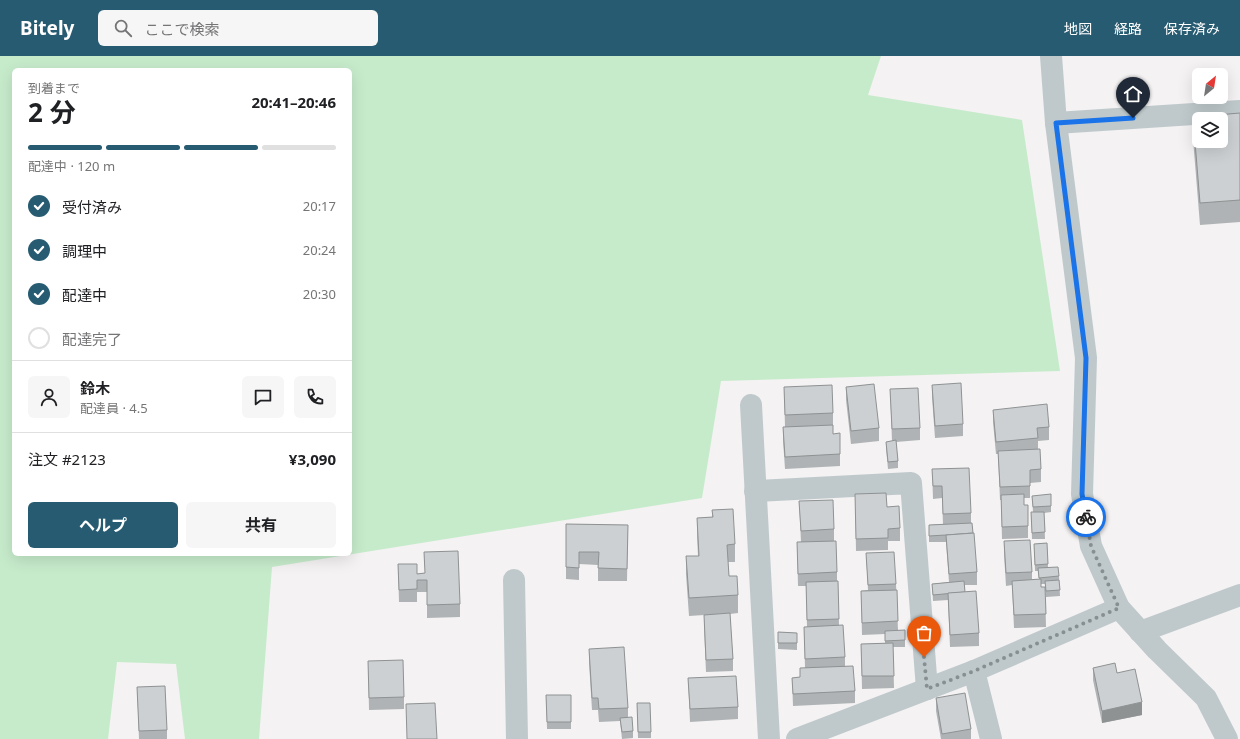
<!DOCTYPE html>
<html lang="ja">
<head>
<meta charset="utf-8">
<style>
  body { margin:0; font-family:"Noto Sans","Noto Sans JP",sans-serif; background:#f6f6f6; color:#202124; height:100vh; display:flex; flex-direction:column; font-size:15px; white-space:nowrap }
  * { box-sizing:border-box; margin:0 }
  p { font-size:13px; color:#757577 }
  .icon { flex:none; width:22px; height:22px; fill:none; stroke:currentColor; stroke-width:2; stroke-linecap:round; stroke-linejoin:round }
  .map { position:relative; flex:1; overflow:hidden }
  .sheet { position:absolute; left:12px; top:12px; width:340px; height:488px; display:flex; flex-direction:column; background:#fff; border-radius:6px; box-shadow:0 4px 16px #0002 }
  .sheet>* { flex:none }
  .needle { width:26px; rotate:30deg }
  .tools { position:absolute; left:1192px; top:12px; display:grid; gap:8px }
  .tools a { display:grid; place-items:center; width:36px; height:36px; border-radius:6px; background:#fff; box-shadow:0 4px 16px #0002; font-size:20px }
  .pin { position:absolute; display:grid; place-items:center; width:34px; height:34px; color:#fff; margin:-41px -17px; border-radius:50% 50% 50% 0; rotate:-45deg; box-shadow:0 0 4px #0007 }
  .pin .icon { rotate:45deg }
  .courier { position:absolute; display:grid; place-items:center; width:40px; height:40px; margin:-20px; border:3px solid #1a73e8; border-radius:50%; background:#fff; color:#222; box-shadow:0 1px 5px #0007 }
  .overview em { font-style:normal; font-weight:700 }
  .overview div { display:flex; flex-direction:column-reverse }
  .overview { display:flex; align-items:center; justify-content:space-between; height:68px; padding:0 16px }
  h1 { font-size:26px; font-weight:700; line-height:30px }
  .bar { display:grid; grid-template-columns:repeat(4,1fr); gap:6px 4px; align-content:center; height:48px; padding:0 16px }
  .bar i { height:5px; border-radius:3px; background:#e0e0e0 }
  .bar .current { background:#275b71 }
  .bar p { grid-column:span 4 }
  .line { display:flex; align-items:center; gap:10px; padding:0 16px; border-top:1px solid #e0e0e0 }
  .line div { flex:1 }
  .round { display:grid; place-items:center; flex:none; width:42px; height:42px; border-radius:6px; background:#f6f6f6 }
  ol { padding:0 16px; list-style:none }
  li { display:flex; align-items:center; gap:12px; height:44px }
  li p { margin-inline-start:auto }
  li .icon { padding:4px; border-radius:50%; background:#275b71; color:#fff; stroke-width:4 }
  li:last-child { color:#757577 }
  li i { width:22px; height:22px; border:2px solid #e0e0e0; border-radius:50% }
  .primary-button { display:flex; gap:8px; margin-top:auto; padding:8px 16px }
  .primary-button a { flex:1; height:46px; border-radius:6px; background:#275b71; color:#fff; font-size:16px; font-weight:700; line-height:46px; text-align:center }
  .primary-button a+a { background:#f6f6f6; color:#202124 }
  header { display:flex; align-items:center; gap:24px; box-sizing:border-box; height:56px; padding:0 20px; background:#275b71; color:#fff }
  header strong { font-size:19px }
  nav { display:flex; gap:22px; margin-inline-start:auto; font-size:14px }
  .search { width:280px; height:36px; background:#f6f6f6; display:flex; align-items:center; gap:10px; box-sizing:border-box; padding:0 14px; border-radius:6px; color:#757577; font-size:15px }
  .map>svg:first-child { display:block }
  .green { fill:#c6ebcb; fill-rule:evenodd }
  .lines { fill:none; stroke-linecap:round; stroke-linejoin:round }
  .minor { stroke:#bfc9cc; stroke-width:22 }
  .wall { fill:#afb3b5; fill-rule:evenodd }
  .shaded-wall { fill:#8f9293 }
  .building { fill:#ccd0d2; stroke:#8f9293; fill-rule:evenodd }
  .done { stroke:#878f91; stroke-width:4; stroke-dasharray:0 7.2 }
  .route { stroke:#1a73e8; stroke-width:5 }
</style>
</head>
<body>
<header>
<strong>Bitely</strong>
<div class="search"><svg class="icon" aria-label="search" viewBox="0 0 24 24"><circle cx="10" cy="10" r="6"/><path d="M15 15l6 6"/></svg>ここで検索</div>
<nav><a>地図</a><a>経路</a><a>保存済み</a></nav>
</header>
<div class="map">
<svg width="1240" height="683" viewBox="0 0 1240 683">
  <rect width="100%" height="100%" fill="#f4f2f2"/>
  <path class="green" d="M0,0h881l-13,39 154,25 38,251 -339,10 -19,117 -430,69 -13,172h-74l-9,-75 -59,-2 -9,77h-108zM14,14h336v484h-336z"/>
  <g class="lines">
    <g class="minor">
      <polyline points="1051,0 1056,67 1086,302 1082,438 1091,490 1119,552 1157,594 1206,642 1227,683"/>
      <polyline points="1056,67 1240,55"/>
      <polyline points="751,349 769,683"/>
      <polyline points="755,435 911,427 927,633"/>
      <polyline points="514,524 517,683"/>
      <polyline points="1140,576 1240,539"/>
      <polyline points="974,615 991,683"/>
      <polyline points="797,683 974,615 1119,552"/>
    </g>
  </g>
  <g class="wall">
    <polygon points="1240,57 1240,166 1200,169 1193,83 1193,61"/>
    <polygon points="932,329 963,368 963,380 935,382 932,341"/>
    <polygon points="784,331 833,357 833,378 840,398 840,410 785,413 783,384 783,371 785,371"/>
    <polygon points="846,331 879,372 879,385 851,388 846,344"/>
    <polygon points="890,333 920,372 920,384 896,386 898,405 898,412 888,413 886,392 886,386 892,385"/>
    <polygon points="993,354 1049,371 1049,384 1038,385 1038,393 1041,413 1041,426 1030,427 1030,442 1024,442 1024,449 1028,449 1028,482 1002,483 1001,444 1000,444 998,398 996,398 993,366"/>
    <polygon points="932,413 971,457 971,468 973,477 977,516 977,529 965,529 965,536 979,577 979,590 950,591 948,544 933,545 932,528 949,526 946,486 929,486 929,469 943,468 942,442 933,443"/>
    <polygon points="855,438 887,451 900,472 900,485 888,485 888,494 856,495"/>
    <polygon points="1032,440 1051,450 1051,456 1044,457 1045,483 1032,483 1031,456 1033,456"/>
    <polygon points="799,445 834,473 834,485 837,516 837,525 838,525 839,570 845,601 845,610 855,635 855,647 793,650 792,622 800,621 800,612 805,612 804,571 807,571 806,530 798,530 797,486 801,486"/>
    <polygon points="712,454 735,488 735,506 728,506 729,520 738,539 738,557 730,558 733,603 733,615 706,616 704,571 704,559 689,560 686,518 686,500 698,500 697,479 697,462 712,461"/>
    <polygon points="566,468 628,469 627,525 598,525 598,509 579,508 579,524 566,523"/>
    <path d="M1004,485l28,31v8l7,-1 -1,-8h-3l-1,-27 13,-1 1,25 11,8 1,20 -14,1 -1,-9 1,39 -32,1 -2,-43 -6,1 -2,-32zM1041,528h4v3h-4z"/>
    <polygon points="424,496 460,548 460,561 427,562 427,536 417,536 417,546 399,546 398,508 417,518 425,517"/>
    <polygon points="866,497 896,528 898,574 905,574 905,591 893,591 894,632 862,633 861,588 885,587 885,578 862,579 861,535 868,534"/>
    <polygon points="778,576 797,577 797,594 778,593"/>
    <polygon points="589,593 628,652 628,661 633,675 633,682 622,683 620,665 599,666 598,654 592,654 589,606"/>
    <polygon points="368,605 404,641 404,653 369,654"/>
    <polygon points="1093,612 1117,617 1142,659 1102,667 1093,624"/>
    <polygon points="688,622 738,651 738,663 690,666"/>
    <polygon points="137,631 167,674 167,683 139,683"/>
    <polygon points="546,639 571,639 571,673 547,673"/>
    <polygon points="936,642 971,673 971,683 941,683 936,655"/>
    <polygon points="637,647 651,676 651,682 638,682"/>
  </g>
  <polygon class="shaded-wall" points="1142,646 1142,659 1102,667 1102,655"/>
  <g class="building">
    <path d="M1240,57v87l-40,3 -7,-86zM1199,63h22v22h-22z"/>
    <polygon points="961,327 963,368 935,370 932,329"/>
    <polygon points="874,328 879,372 851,375 846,331"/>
    <polygon points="832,329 833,357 785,359 784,331"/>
    <polygon points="918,332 920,372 892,373 890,333"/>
    <polygon points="1047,348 1049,371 1037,372 1038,382 996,386 993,354"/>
    <polygon points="833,369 833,378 840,377 840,398 785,401 783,371"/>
    <polygon points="896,384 898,405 888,406 886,386"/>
    <polygon points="1040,393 1041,413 1030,414 1030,430 1000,431 998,395"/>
    <polygon points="969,412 971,457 943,458 942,430 933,430 932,413"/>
    <polygon points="886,437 887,451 899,450 900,472 888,473 888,482 856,483 855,438"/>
    <polygon points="1024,438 1024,449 1028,449 1028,470 1002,471 1001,439"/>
    <polygon points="1051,438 1051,450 1033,451 1032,440"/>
    <polygon points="833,444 834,473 801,475 799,445"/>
    <polygon points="733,453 735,488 727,489 729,520 737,520 738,539 689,542 686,500 699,500 697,462 713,461 712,454"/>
    <polygon points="1031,456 1044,456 1045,476 1032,477"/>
    <polygon points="972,467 973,477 946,479 929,480 929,469"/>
    <polygon points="566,468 628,469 627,513 598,512 599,496 579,496 579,512 566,511"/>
    <polygon points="974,477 977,516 949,518 946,479"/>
    <polygon points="1030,484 1032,516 1006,517 1004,485"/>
    <polygon points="836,485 837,516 798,518 797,486"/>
    <polygon points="1047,487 1048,508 1035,509 1034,488"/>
    <polygon points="458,495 460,548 427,549 427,524 417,524 417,533 399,534 398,508 417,508 417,518 425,517 424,496"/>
    <polygon points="894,496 896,528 868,529 866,497"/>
    <polygon points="1058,511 1059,520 1039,522 1038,512"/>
    <polygon points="1041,523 1041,531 1045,531 1046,558 1014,559 1012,525"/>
    <polygon points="1059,524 1060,534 1046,535 1045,525"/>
    <polygon points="838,525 839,563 807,564 806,526"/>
    <polygon points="964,525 965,536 933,539 932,528"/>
    <polygon points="897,534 898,565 862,567 861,535"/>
    <polygon points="976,535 979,577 950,579 948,537"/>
    <polygon points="730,557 733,603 706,604 704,559"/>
    <polygon points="843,569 845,601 805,603 804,571"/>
    <polygon points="905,574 905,584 885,585 885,575"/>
    <polygon points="778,576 797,577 797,587 778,587"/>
    <polygon points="893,587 894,620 862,620 861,588"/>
    <polygon points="624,591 628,652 599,653 598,642 592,642 589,593"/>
    <polygon points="403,604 404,641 369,642 368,605"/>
    <polygon points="1115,607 1117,617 1135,613 1142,646 1102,655 1093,612"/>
    <polygon points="853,610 855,635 793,638 792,622 800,621 800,612"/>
    <polygon points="736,620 738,651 690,653 688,622"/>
    <polygon points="165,630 167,674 139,675 137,631"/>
    <polygon points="965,637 971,673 942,678 936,642"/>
    <polygon points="546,639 571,639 571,666 547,666"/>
    <polygon points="435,647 437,683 407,683 406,648"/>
    <polygon points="637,647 650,647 651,676 638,676"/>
    <polygon points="632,661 633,675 622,676 620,662"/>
  </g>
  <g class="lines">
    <polyline class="done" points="924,601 927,633 974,615 1119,552 1091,490 1086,461"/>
    <polyline class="route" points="1086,461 1082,438 1086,302 1056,67 1133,62"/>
  </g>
</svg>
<div class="tools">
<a><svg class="needle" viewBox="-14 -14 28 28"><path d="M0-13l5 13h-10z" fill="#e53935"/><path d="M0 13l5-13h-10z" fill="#757577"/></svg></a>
<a><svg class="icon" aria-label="layers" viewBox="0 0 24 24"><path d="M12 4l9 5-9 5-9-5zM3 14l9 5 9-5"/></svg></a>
</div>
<div class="pin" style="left:924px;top:601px;background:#ea580c"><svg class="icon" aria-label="bag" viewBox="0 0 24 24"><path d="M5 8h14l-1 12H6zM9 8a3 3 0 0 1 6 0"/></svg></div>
<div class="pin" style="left:1133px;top:62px;background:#1f2937"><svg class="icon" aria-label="home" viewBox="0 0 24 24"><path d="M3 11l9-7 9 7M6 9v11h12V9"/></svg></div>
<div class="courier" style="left:1086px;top:461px"><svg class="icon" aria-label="bike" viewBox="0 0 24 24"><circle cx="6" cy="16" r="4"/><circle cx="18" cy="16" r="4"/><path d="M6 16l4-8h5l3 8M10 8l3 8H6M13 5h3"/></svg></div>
<section class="sheet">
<div class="overview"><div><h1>2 分</h1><p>到着まで</p></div><em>20:41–20:46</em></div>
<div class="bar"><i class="current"></i><i class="current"></i><i class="current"></i><i></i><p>配達中 · 120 m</p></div>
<ol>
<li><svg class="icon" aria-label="check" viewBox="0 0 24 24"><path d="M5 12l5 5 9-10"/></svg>受付済み<p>20:17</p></li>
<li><svg class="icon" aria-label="check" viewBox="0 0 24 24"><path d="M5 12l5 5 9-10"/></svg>調理中<p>20:24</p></li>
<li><svg class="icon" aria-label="check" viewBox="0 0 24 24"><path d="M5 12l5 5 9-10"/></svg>配達中<p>20:30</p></li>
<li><i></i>配達完了</li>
</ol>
<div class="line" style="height:72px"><a class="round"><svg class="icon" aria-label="person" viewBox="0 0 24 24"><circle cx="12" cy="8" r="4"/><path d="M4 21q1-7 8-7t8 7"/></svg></a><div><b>鈴木</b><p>配達員 · 4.5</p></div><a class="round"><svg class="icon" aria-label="chat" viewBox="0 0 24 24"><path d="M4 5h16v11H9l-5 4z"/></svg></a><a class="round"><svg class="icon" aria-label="phone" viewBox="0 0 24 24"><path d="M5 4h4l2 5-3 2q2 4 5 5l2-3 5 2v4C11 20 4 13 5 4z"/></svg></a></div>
<div class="line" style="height:52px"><div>注文 #2123</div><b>¥3,090</b></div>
<div class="primary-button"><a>ヘルプ</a><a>共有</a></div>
</section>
</div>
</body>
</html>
